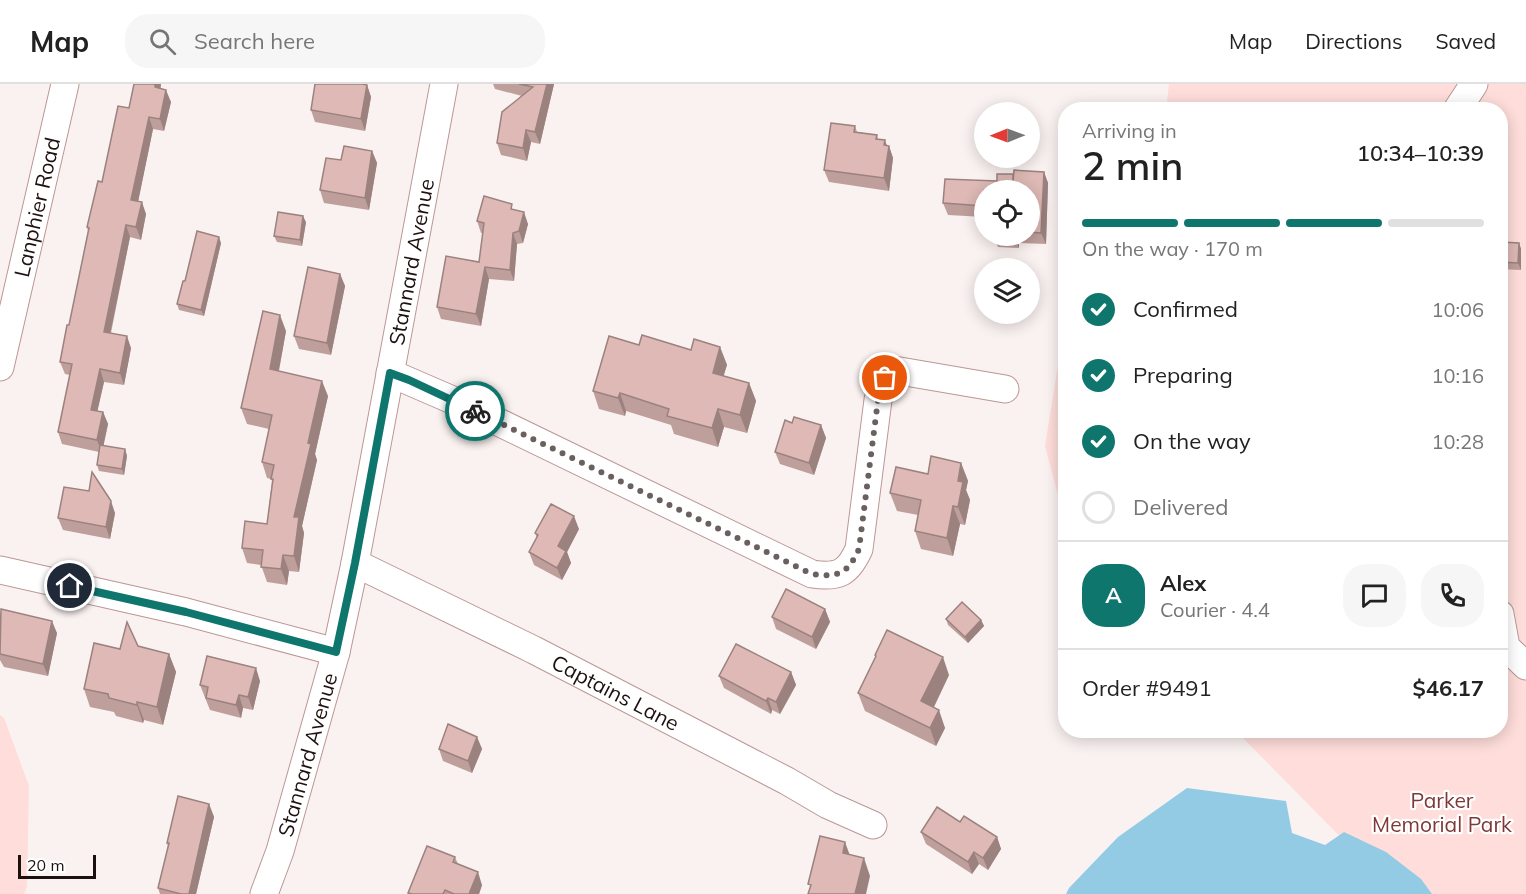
<!DOCTYPE html>
<html lang="en">
<head>
<meta charset="utf-8">
<style>
  body { margin:0; font-family:Mulish,sans-serif; background:#f6f6f6; color:#222; height:100vh; display:flex; flex-direction:column; font-size:22px; white-space:nowrap }
  * { box-sizing:border-box; margin:0 }
  p { font-size:20px; color:#767676 }
  .icon { flex:none; width:33px; height:33px; fill:none; stroke:currentColor; stroke-width:2; stroke-linecap:round; stroke-linejoin:round }
  .map { position:relative; flex:1; overflow:hidden }
  .drawer { position:absolute; left:1058px; top:18px; width:450px; height:636px; display:flex; flex-direction:column; background:#fff; border-radius:24px; box-shadow:0 3px 15px #0003 }
  .drawer>* { flex:none }
  .needle { width:39px; rotate:269deg }
  .buttons { position:absolute; left:974px; top:18px; display:grid; gap:12px }
  .buttons a { display:grid; place-items:center; width:66px; height:66px; border-radius:50%; background:#fff; box-shadow:0 3px 15px #0003; font-size:30px }
  .scale { position:absolute; left:18px; bottom:15px; width:78px; box-sizing:border-box; padding-left:6px; border:3px solid #1d1110; border-top:0; font-size:16px; line-height:21px; white-space:nowrap; color:#1d1110; -webkit-text-stroke:4px #fff; paint-order:stroke }
  .pin { position:absolute; display:grid; place-items:center; width:51px; height:51px; color:#fff; margin:-26px; border:3px solid #fff; border-radius:50%; box-shadow:0 2px 6px #0007 }
  .courier { position:absolute; display:grid; place-items:center; width:60px; height:60px; margin:-30px; border:4px solid #0f766e; border-radius:50%; background:#fff; color:#222; box-shadow:0 2px 8px #0007 }
  .head em { font-style:normal; font-weight:600 }
  .head div { display:flex; flex-direction:column-reverse }
  .head { display:flex; align-items:center; justify-content:space-between; height:102px; padding:0 24px }
  h1 { font-size:39px; font-weight:600; line-height:45px }
  .bar { display:grid; grid-template-columns:repeat(4,1fr); gap:9px 6px; align-content:center; height:72px; padding:0 24px }
  .bar i { height:8px; border-radius:4px; background:#e0e0e0 }
  .bar .active { background:#0f766e }
  .bar p { grid-column:span 4 }
  .line { display:flex; align-items:center; gap:15px; padding:0 24px; border-top:2px solid #e0e0e0 }
  .line div { flex:1 }
  .round { display:grid; place-items:center; flex:none; width:63px; height:63px; border-radius:24px; background:#f6f6f6 }
  ol { padding:0 24px; list-style:none }
  li { display:flex; align-items:center; gap:18px; height:66px }
  li p { margin-inline-start:auto }
  li .icon { padding:6px; border-radius:50%; background:#0f766e; color:#fff; stroke-width:4 }
  li:last-child { color:#767676 }
  li i { width:33px; height:33px; border:3px solid #e0e0e0; border-radius:50% }
  header { display:flex; align-items:center; gap:36px; box-sizing:border-box; height:84px; padding:0 30px; background:#fff; border-bottom:2px solid #e0e0e0 }
  header strong { font-size:28px }
  nav { display:flex; gap:33px; margin-inline-start:auto; font-size:21px }
  .search { width:420px; height:54px; background:#f6f6f6; display:flex; align-items:center; gap:15px; box-sizing:border-box; padding:0 21px; border-radius:24px; color:#767676; font-size:22px }
  .map>svg:first-child { display:block }
  .green { fill:#feddda }
  .water { fill:#94cbe4 }
  .lines { fill:none; stroke-linecap:round; stroke-linejoin:round }
  .minor-casing { stroke:#bb9794; stroke-width:29 }
  .minor { stroke:#fff; stroke-width:27 }
  .wall { fill:#bf9f9c }
  .shaded-wall { fill:#9b827f }
  .building { fill:#deb9b5; stroke:#9b827f; stroke-width:1.5 }
  .done { stroke:#6a605f; stroke-width:6; stroke-dasharray:0 10.8 }
  .route { stroke:#0f766e; stroke-width:8 }
  .labels { text-anchor:middle; dominant-baseline:central; stroke-width:4.5; stroke-linejoin:round; paint-order:stroke }
  .street-label { font-size:21px; fill:#1d1110; stroke:#fff }
  .park-label { font-size:21px; fill:#7e3937; stroke:#fff }
</style>
</head>
<body>
<header>
<strong>Map</strong>
<div class="search"><svg class="icon" aria-label="search" viewBox="0 0 24 24"><circle cx="10" cy="10" r="6"/><path d="M15 15l6 6"/></svg>Search here</div>
<nav><a>Map</a><a>Directions</a><a>Saved</a></nav>
</header>
<div class="map">
<svg width="1526" height="810" viewBox="0 0 1526 810">
  <rect width="100%" height="100%" fill="#faf2f1"/>
  <g class="green">
    <polygon points="1169,0 1526,0 1526,810 1413,810 1373,786 1236,647 1500,646 1500,26 1166,26"/>
    <polygon points="1058,281 1065,291 1065,438 1045,362"/>
    <polygon points="0,631 4,634 29,702 27,803 24,810 0,810"/>
  </g>
  <polygon class="water" points="1187,704 1286,717 1292,749 1325,761 1344,748 1386,768 1421,795 1432,810 1066,810 1069,804 1118,753"/>
  <g class="lines">
    <defs>
      <g id="minor">
        <polyline points="1457,26 1474,0"/>
        <path id="s1" d="M0,283l65,-283"/>
        <path d="M390,289l67,29 355,172c27,4 36,-1 47,-25l19,-149 7,-23 9,-7 111,19"/>
        <path id="s2" d="M355,479l179,87 253,131 41,24 45,20"/>
        <polyline points="0,486 186,528 336,568"/>
        <polyline points="1500,530 1506,563 1526,582"/>
        <path id="s3" d="M264,810l16,-43 56,-199 19,-89 89,-479"/>
      </g>
    </defs>
    <use href="#minor" class="minor-casing"/>
    <use href="#minor" class="minor"/>
  </g>
  <g class="wall">
    <polygon points="161,0 160,5 171,18 164,47 153,45 138,117 146,130 141,156 130,153 111,249 131,264 124,301 104,298 97,327 103,328 108,340 103,362 125,365 127,372 124,391 99,387 97,381 99,368 62,360 58,348 70,291 65,290 60,278 69,241 88,147 87,143 102,98 129,24"/>
    <polygon points="493,0 554,0 540,60 531,58 527,77 501,71 497,59 522,12 495,5"/>
    <polygon points="367,1 371,13 365,47 315,38 311,26"/>
    <polygon points="855,42 857,48 877,51 878,55 887,61 889,62 893,74 889,107 829,98 824,86"/>
    <polygon points="372,67 377,79 369,126 324,119 320,106 341,76"/>
    <polygon points="1014,86 1044,88 1048,99 1046,160 1019,159 1019,164 998,163 994,152 1029,152 1029,106 984,106 984,133 948,131 943,119 945,95 997,97 997,90 1013,90 1014,91"/>
    <polygon points="514,125 528,140 523,159 517,160 514,197 489,195 481,242 441,235 437,223 479,178 483,149 481,149 477,137"/>
    <polygon points="306,138 302,162 277,158 274,152"/>
    <polygon points="1500,158 1519,159 1521,165 1521,186 1500,185"/>
    <polygon points="221,159 204,232 179,226 177,220 185,197"/>
    <polygon points="340,190 345,202 331,271 299,265 294,252"/>
    <polygon points="286,247 279,287 328,312 315,370 317,376 302,442 304,449 299,488 289,487 287,501 267,498 261,481 247,479 242,464 267,440 272,397 271,395 267,394 262,378 269,345 247,340 241,324"/>
    <polygon points="639,261 691,266 720,263 727,281 723,292 749,299 756,317 747,349 724,343 718,363 674,350 671,341 626,327 625,332 599,325 593,307"/>
    <polygon points="792,339 821,341 826,354 814,391 780,380 775,368"/>
    <polygon points="961,379 968,397 966,406 970,416 965,441 960,440 953,472 921,465 915,447 918,431 897,427 890,409"/>
    <polygon points="115,429 110,455 63,446 58,434"/>
    <polygon points="579,445 567,468 571,479 562,496 534,481 529,468 537,454 535,449"/>
    <polygon points="825,525 830,538 816,565 776,545 772,533"/>
    <polygon points="0,529 57,549 48,592 4,583 0,576"/>
    <polygon points="946,535 981,536 984,542 968,559 948,541"/>
    <polygon points="138,562 169,570 176,588 163,641 144,636 143,639 116,632 114,628 90,623 84,605 120,565"/>
    <polygon points="875,571 949,591 934,623 945,644 936,662 865,627 858,609 876,574"/>
    <polygon points="791,588 796,601 780,630 772,626 771,630 724,604 719,592"/>
    <polygon points="260,597 253,626 243,624 241,634 210,626 200,601"/>
    <polygon points="477,653 482,665 472,689 443,677 439,665"/>
    <polygon points="209,720 214,733 196,810 160,810 158,804 168,762 167,759"/>
    <polygon points="960,738 997,753 1001,765 988,786 979,780 972,790 926,760 921,748"/>
    <polygon points="455,773 458,780 482,801 479,810 409,810 408,809"/>
  </g>
  <g class="shaded-wall">
    <polygon points="155,0 161,0 159,16 155,3"/>
    <polygon points="547,0 554,0 540,60 535,48"/>
    <polygon points="367,1 371,13 365,47 361,35"/>
    <polygon points="166,6 171,18 164,47 160,35"/>
    <polygon points="149,33 153,45 136,128 131,116"/>
    <polygon points="526,46 531,58 527,77 523,64"/>
    <polygon points="885,56 888,65 889,62 893,74 889,107 884,94"/>
    <polygon points="372,67 377,79 369,126 365,114"/>
    <polygon points="1044,88 1048,99 1046,160 1041,149"/>
    <polygon points="142,118 146,130 141,156 136,143"/>
    <polygon points="524,128 528,140 523,159 519,147"/>
    <polygon points="303,132 306,138 302,162 300,156"/>
    <polygon points="126,141 130,153 108,260 104,248"/>
    <polygon points="513,149 517,160 514,197 510,186"/>
    <polygon points="1014,152 1016,152 1019,159 1019,164"/>
    <polygon points="219,153 221,159 204,232 201,226"/>
    <polygon points="1519,159 1521,165 1521,186 1518,179"/>
    <polygon points="485,183 489,195 481,242 476,230"/>
    <polygon points="340,190 345,202 331,271 327,259"/>
    <polygon points="280,231 286,247 276,301 270,285"/>
    <polygon points="127,252 131,264 124,301 120,289"/>
    <polygon points="720,263 727,281 719,307 713,289"/>
    <polygon points="100,285 104,298 95,338 91,326"/>
    <polygon points="322,297 328,312 315,370 317,376 302,442 304,449 299,488 294,472 294,433 308,359"/>
    <polygon points="749,299 756,317 747,349 740,331"/>
    <polygon points="620,309 626,327 625,332 618,314"/>
    <polygon points="718,325 724,343 718,363 712,344"/>
    <polygon points="103,328 108,340 102,369 97,356"/>
    <polygon points="821,341 826,354 814,391 809,379"/>
    <polygon points="125,365 127,372 124,391 122,385"/>
    <polygon points="961,379 968,397 966,406 970,416 965,441 958,423 958,397"/>
    <polygon points="111,417 115,429 110,455 106,443"/>
    <polygon points="953,422 960,440 953,472 947,454"/>
    <polygon points="574,432 579,445 567,468 571,479 562,496 557,484 558,462"/>
    <polygon points="283,471 289,487 287,501 281,485"/>
    <polygon points="825,525 830,538 816,565 812,553"/>
    <polygon points="981,536 984,542 968,559 965,553"/>
    <polygon points="52,537 57,549 48,592 43,580"/>
    <polygon points="169,570 176,588 163,641 157,623"/>
    <polygon points="943,573 949,591 928,635 921,617"/>
    <polygon points="256,584 260,597 253,626 248,613"/>
    <polygon points="791,588 796,601 780,630 776,618"/>
    <polygon points="239,611 243,624 241,634 236,621"/>
    <polygon points="768,614 772,626 771,630 766,617"/>
    <polygon points="137,618 144,636 143,639 137,621"/>
    <polygon points="939,626 945,644 936,662 930,644"/>
    <polygon points="477,653 482,665 472,689 468,677"/>
    <polygon points="209,720 214,733 196,810 189,810"/>
    <polygon points="997,753 1001,765 988,786 983,774"/>
    <polygon points="845,758 852,777 843,769"/>
    <polygon points="974,768 979,780 972,790 968,778"/>
    <polygon points="864,774 870,792 866,810 855,810"/>
    <polygon points="478,788 482,801 479,810 469,810"/>
  </g>
  <g class="building">
    <polygon points="134,0 155,0 155,3 166,6 160,35 149,33 131,116 142,118 136,143 126,141 104,248 127,252 120,289 100,285 91,326 103,328 97,356 58,348 72,280 60,278 67,241 69,241 89,144 87,143 98,97 102,98 118,22 129,24"/>
    <polygon points="315,0 362,0 367,1 361,35 311,26"/>
    <polygon points="519,0 547,0 535,48 526,46 523,64 497,59 502,28 533,3"/>
    <polygon points="831,39 855,42 854,48 877,51 876,55 885,56 884,61 889,62 884,94 824,86"/>
    <polygon points="344,62 372,67 365,114 320,106 326,74 341,76"/>
    <polygon points="1014,86 1044,88 1041,149 1029,148 1029,106 984,106 984,122 943,119 945,95 997,97 997,90 1013,90 1013,98"/>
    <polygon points="484,112 512,120 511,125 524,128 519,147 513,149 510,186 485,183 476,230 437,223 446,172 479,178 484,139 477,137"/>
    <polygon points="278,128 303,132 300,156 274,152"/>
    <polygon points="197,147 219,153 201,226 177,220 183,197 185,197"/>
    <polygon points="1500,158 1519,159 1518,179 1500,178"/>
    <polygon points="308,183 340,190 327,259 294,252"/>
    <polygon points="263,227 280,231 270,285 322,297 308,359 311,360 294,433 299,433 294,472 283,471 281,485 261,483 263,466 242,464 245,437 267,440 273,395 271,395 274,381 262,378 272,331 241,324"/>
    <polygon points="642,251 691,266 694,255 720,263 713,289 749,299 740,331 718,325 712,344 667,332 669,325 620,309 618,314 593,307 609,252 639,261"/>
    <polygon points="794,333 821,341 809,379 775,368 785,336 792,339"/>
    <polygon points="100,361 125,365 122,385 97,381"/>
    <polygon points="931,372 961,379 958,397 963,398 958,423 953,422 947,454 915,447 921,416 890,409 896,383 928,390"/>
    <polygon points="92,388 111,417 106,443 58,434 64,403 89,407"/>
    <polygon points="551,420 574,432 558,462 566,467 557,484 529,468 538,451 535,449"/>
    <polygon points="786,505 825,525 812,553 772,533"/>
    <polygon points="962,518 981,536 965,553 946,535"/>
    <polygon points="1,525 52,537 43,580 0,570"/>
    <polygon points="127,538 138,562 169,570 157,623 137,618 137,621 109,614 108,610 84,605 94,559 120,565"/>
    <polygon points="887,546 943,573 921,617 939,626 930,644 858,609 876,572 875,571"/>
    <polygon points="736,560 791,588 776,618 768,614 766,617 719,592"/>
    <polygon points="207,572 256,584 248,613 239,611 236,621 206,614 208,603 200,601"/>
    <polygon points="448,640 477,653 468,677 439,665"/>
    <polygon points="178,712 209,720 189,810 181,810 158,804 169,759 167,759"/>
    <polygon points="937,723 960,738 964,732 997,753 983,774 974,768 968,778 921,748"/>
    <polygon points="820,752 845,758 843,769 864,774 855,810 808,810 811,801 808,800"/>
    <polygon points="427,762 455,773 453,778 478,788 469,810 454,810 445,806 443,810 412,810 408,809"/>
  </g>
  <g class="lines">
    <path class="done" d="M475,327l337,163c27,4 36,-1 47,-25l19,-149 7,-22"/>
    <polyline class="route" points="70,502 186,528 336,568 355,479 390,289 409,296 475,327"/>
  </g>
  <g class="labels">
    <g class="street-label">
      <text stroke="none"><textPath href="#s1" startOffset="164">Lanphier Road</textPath></text>
      <text stroke="none"><textPath href="#s3" startOffset="650">Stannard Avenue</textPath></text>
      <text stroke="none"><textPath href="#s2" startOffset="291">Captains Lane</textPath></text>
      <text stroke="none"><textPath href="#s3" startOffset="146">Stannard Avenue</textPath></text>
    </g>
    <g class="park-label">
      <text x="1442" y="716">Parker<tspan x="1442" dy="24">Memorial Park</tspan></text>
    </g>
  </g>
</svg>
<div class="buttons">
<a><svg class="needle" viewBox="-14 -14 28 28"><path d="M0-13l5 13h-10z" fill="#e53935"/><path d="M0 13l5-13h-10z" fill="#767676"/></svg></a>
<a><svg class="icon" aria-label="locate" viewBox="0 0 24 24"><circle cx="12" cy="12" r="6"/><path d="M12 2v4M12 18v4M2 12h4M18 12h4"/></svg></a>
<a><svg class="icon" aria-label="layers" viewBox="0 0 24 24"><path d="M12 4l9 5-9 5-9-5zM3 14l9 5 9-5"/></svg></a>
</div>
<div class="scale">20 m</div>
<div class="pin" style="left:885px;top:294px;background:#ea580c"><svg class="icon" aria-label="bag" viewBox="0 0 24 24"><path d="M5 8h14l-1 12H6zM9 8a3 3 0 0 1 6 0"/></svg></div>
<div class="pin" style="left:70px;top:502px;background:#1f2937"><svg class="icon" aria-label="home" viewBox="0 0 24 24"><path d="M3 11l9-7 9 7M6 9v11h12V9"/></svg></div>
<div class="courier" style="left:475px;top:327px"><svg class="icon" aria-label="bike" viewBox="0 0 24 24"><circle cx="6" cy="16" r="4"/><circle cx="18" cy="16" r="4"/><path d="M6 16l4-8h5l3 8M10 8l3 8H6M13 5h3"/></svg></div>
<section class="drawer">
<div class="head"><div><h1>2 min</h1><p>Arriving in</p></div><em>10:34–10:39</em></div>
<div class="bar"><i class="active"></i><i class="active"></i><i class="active"></i><i></i><p>On the way · 170 m</p></div>
<ol>
<li><svg class="icon" aria-label="check" viewBox="0 0 24 24"><path d="M5 12l5 5 9-10"/></svg>Confirmed<p>10:06</p></li>
<li><svg class="icon" aria-label="check" viewBox="0 0 24 24"><path d="M5 12l5 5 9-10"/></svg>Preparing<p>10:16</p></li>
<li><svg class="icon" aria-label="check" viewBox="0 0 24 24"><path d="M5 12l5 5 9-10"/></svg>On the way<p>10:28</p></li>
<li><i></i>Delivered</li>
</ol>
<div class="line" style="height:108px"><b class="round" style="background:#0f766e;color:#fff">A</b><div><b>Alex</b><p>Courier · 4.4</p></div><a class="round"><svg class="icon" aria-label="chat" viewBox="0 0 24 24"><path d="M4 5h16v11H9l-5 4z"/></svg></a><a class="round"><svg class="icon" aria-label="phone" viewBox="0 0 24 24"><path d="M5 4h4l2 5-3 2q2 4 5 5l2-3 5 2v4C11 20 4 13 5 4z"/></svg></a></div>
<div class="line" style="height:78px"><div>Order #9491</div><b>$46.17</b></div>
</section>
</div>
</body>
</html>
